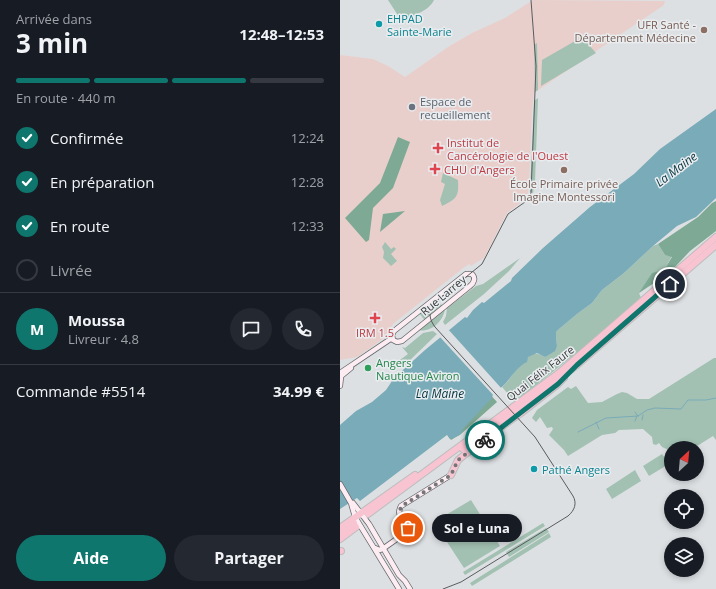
<!DOCTYPE html>
<html lang="fr">
<head>
<meta charset="utf-8">
<style>
  body { margin:0; font-family:"Open Sans",sans-serif; background:#242831; color:#f1f3f6; height:100vh; display:flex; flex-direction:column; font-size:15px; white-space:nowrap }
  * { box-sizing:border-box; margin:0 }
  p { font-size:13px; color:#9ea1a6 }
  .icon { flex:none; width:22px; height:22px; fill:none; stroke:currentColor; stroke-width:2; stroke-linecap:round; stroke-linejoin:round }
  .map { position:relative; flex:1; overflow:hidden }
  .sheet { display:flex; flex-direction:column; background:#171b24; width:340px }
  .sheet>* { flex:none }
  .needle { width:26px; rotate:26deg }
  .controls { position:absolute; left:324px; top:441px; display:grid; gap:8px }
  .controls a { display:grid; place-items:center; width:40px; height:40px; border-radius:50%; background:#171b24; box-shadow:0 2px 6px #0003; font-size:20px }
  .pin { position:absolute; display:grid; place-items:center; width:34px; height:34px; color:#fff; margin:-17px; border:2px solid #fff; border-radius:50%; box-shadow:0 1px 4px #0007 }
  .courier { position:absolute; display:grid; place-items:center; width:40px; height:40px; margin:-20px; border:3px solid #0f766e; border-radius:50%; background:#fff; color:#222; box-shadow:0 1px 5px #0007 }
  .bubble { position:absolute; height:28px; border-radius:14px; background:#171b24; box-shadow:0 2px 6px #0003; font-size:13px; font-weight:700; line-height:28px; text-align:center }
  .head em { font-style:normal; font-weight:700 }
  .head div { display:flex; flex-direction:column-reverse }
  .head { display:flex; align-items:center; justify-content:space-between; height:68px; padding:0 16px }
  h1 { font-size:26px; font-weight:700; line-height:30px }
  .bar { display:grid; grid-template-columns:repeat(4,1fr); gap:6px 4px; align-content:center; height:48px; padding:0 16px }
  .bar i { height:5px; border-radius:3px; background:#363941 }
  .bar .active { background:#0f766e }
  .bar p { grid-column:span 4 }
  .line { display:flex; align-items:center; gap:10px; padding:0 16px; border-top:1px solid #363941 }
  .line div { flex:1 }
  .round { display:grid; place-items:center; flex:none; width:42px; height:42px; border-radius:21px; background:#242831 }
  ol { padding:0 16px; list-style:none }
  li { display:flex; align-items:center; gap:12px; height:44px }
  li p { margin-inline-start:auto }
  li .icon { padding:4px; border-radius:50%; background:#0f766e; color:#fff; stroke-width:4 }
  li:last-child { color:#9ea1a6 }
  li i { width:22px; height:22px; border:2px solid #363941; border-radius:50% }
  .cta { display:flex; gap:8px; margin-top:auto; padding:8px 16px }
  .cta a { flex:1; height:46px; border-radius:24px; background:#0f766e; color:#fff; font-size:16px; font-weight:700; line-height:46px; text-align:center }
  .cta a+a { background:#242831; color:#f1f3f6 }
  main { display:flex; flex:1; min-height:0 }
  .map>svg:first-child { display:block }
  .medical { fill:#e9cfcb }
  .green { fill:#a2c1b2 }
  .forest { fill:#7ea994 }
  .water { fill:#7aabb8 }
  .pier { fill:#dde0e3 }
  .lines { fill:none; stroke-linecap:round; stroke-linejoin:round }
  .stream { stroke:#7aabb8; stroke-width:1 }
  .highway-tunnel { stroke:#bdbfc2; stroke-width:6; stroke-dasharray:6 3; stroke-linecap:butt }
  .secondary-casing { stroke:#64676a; stroke-width:6 }
  .highway-casing { stroke:#bcbdbd; stroke-width:8 }
  .secondary { stroke:#fdedf2; stroke-width:4.5 }
  .highway { stroke:#f8c4d2; stroke-width:6 }
  .tram { stroke:#5a5b5d; stroke-width:1 }
  .done { stroke:#747577; stroke-width:4; stroke-dasharray:0 7.2 }
  .route { stroke:#0f766e; stroke-width:5 }
  .culture-dot { fill:#0f9aa8; stroke:#eaedf0; stroke-width:1.5 }
  .education-dot { fill:#8d6e63; stroke:#eaedf0; stroke-width:1.5 }
  .worship-dot { fill:#6b7280; stroke:#eaedf0; stroke-width:1.5 }
  .health-dot { fill:#e0444e; stroke:#eaedf0; stroke-width:1.5 }
  .leisure-dot { fill:#2e9e5b; stroke:#eaedf0; stroke-width:1.5 }
  .labels { text-anchor:middle; dominant-baseline:central; stroke-width:3; stroke-linejoin:round; paint-order:stroke }
  .culture-label { font-size:11px; fill:#0d838f; stroke:#eaedf0; text-anchor:start }
  .education-label { font-size:11px; fill:#785e54; stroke:#eaedf0; text-anchor:end }
  .worship-label { font-size:11px; fill:#5b616d; stroke:#eaedf0; text-anchor:start }
  .health-label { font-size:11px; fill:#be3a42; stroke:#eaedf0; text-anchor:start }
  .street-label { font-size:11px; fill:#3b3c3d; stroke:#eaedf0 }
  .leisure-label { font-size:11px; fill:#27864d; stroke:#eaedf0; text-anchor:start }
  .water-label { font-size:12px; font-style:italic; fill:#073641; stroke:#eaedf0 }
</style>
</head>
<body>
<main>
<section class="sheet">
<div class="head"><div><h1>3 min</h1><p>Arrivée dans</p></div><em>12:48–12:53</em></div>
<div class="bar"><i class="active"></i><i class="active"></i><i class="active"></i><i></i><p>En route · 440 m</p></div>
<ol>
<li><svg class="icon" aria-label="check" viewBox="0 0 24 24"><path d="M5 12l5 5 9-10"/></svg>Confirmée<p>12:24</p></li>
<li><svg class="icon" aria-label="check" viewBox="0 0 24 24"><path d="M5 12l5 5 9-10"/></svg>En préparation<p>12:28</p></li>
<li><svg class="icon" aria-label="check" viewBox="0 0 24 24"><path d="M5 12l5 5 9-10"/></svg>En route<p>12:33</p></li>
<li><i></i>Livrée</li>
</ol>
<div class="line" style="height:72px"><b class="round" style="background:#0f766e;color:#fff">M</b><div><b>Moussa</b><p>Livreur · 4.8</p></div><a class="round"><svg class="icon" aria-label="chat" viewBox="0 0 24 24"><path d="M4 5h16v11H9l-5 4z"/></svg></a><a class="round"><svg class="icon" aria-label="phone" viewBox="0 0 24 24"><path d="M5 4h4l2 5-3 2q2 4 5 5l2-3 5 2v4C11 20 4 13 5 4z"/></svg></a></div>
<div class="line" style="height:52px"><div>Commande #5514</div><b>34.99 €</b></div>
<div class="cta"><a>Aide</a><a>Partager</a></div>
</section>
<div class="map">
<svg width="376" height="589" viewBox="0 0 376 589">
  <rect width="100%" height="100%" fill="#dde0e3"/>
  <polygon class="medical" points="193,0 325,1 324,5 194,93 192,113 189,187 188,193 183,201 167,213 144,258 131,266 129,264 122,269 53,324 44,338 29,349 17,357 0,360 0,55 33,59 48,66 65,77 108,47 132,33 165,18"/>
  <g class="green">
    <path d="M48,0h46c-6,12 -22,16 -33,20z"/>
    <polygon points="242,37 256,53 201,86 202,60"/>
    <polygon points="197,43 198,84 198,90 195,92 194,45"/>
    <polygon points="198,98 195,182 193,193 190,192 194,101"/>
    <path d="M103,173l15,7c1,16 -1,19 -16,26l-2,-6 5,-16 -4,-2z"/>
    <polygon points="45,242 51,249 54,247 56,249 51,254 57,261 51,266 43,258 44,252 42,247"/>
    <path d="M318,244l7,11 7,1 -8,14 -25,23 2,5 -57,49 -69,55 -13,-15c9,-7 13,-20 24,-25 2,-11 11,-10 19,-5l12,-11 -1,-10v-4l3,-3 18,-15 15,-11 10,-13 22,-17 29,-27z"/>
    <polygon points="180,258 169,271 144,294 105,325 103,322 106,316 107,308 136,286 143,284"/>
    <path d="M96,298l9,11c-2,13 -14,24 -28,21l10,-7 -8,-10z"/>
    <polygon points="93,331 97,334 65,365 60,360 68,354 62,347 65,348 83,333"/>
    <polygon points="374,358 376,358 376,440 373,436 354,448 331,448 331,451 322,447 319,443 316,445 313,444 312,437 303,429 279,430 275,433 262,435 228,456 224,450 209,435 213,429 212,427 207,428 200,417 196,422 192,418 197,410 228,387 231,389 236,386 248,403 262,402 277,394 282,392 287,393 297,399 309,399"/>
    <polygon points="322,454 329,464 309,476 303,466"/>
    <polygon points="295,470 301,481 272,499 266,489"/>
    <polygon points="131,500 160,546 124,568 94,522"/>
    <polygon points="203,523 205,526 125,575 123,572"/>
    <polygon points="206,528 209,532 169,557 166,552"/>
    <polygon points="209,533 211,537 132,586 130,583"/>
  </g>
  <g class="forest">
    <polygon points="58,137 70,142 53,188 33,208 29,240 26,242 5,218 40,183"/>
    <polygon points="376,201 376,231 350,251 320,283 317,281 299,293 312,273 324,270 332,257 325,255 318,244 358,217 372,203"/>
    <polygon points="65,211 40,232 43,214"/>
    <polygon points="147,391 157,402 121,434 111,440 108,436 123,426"/>
  </g>
  <path class="water" d="M376,109v89l-20,19 -19,9 -24,20 -29,27 -22,17 -10,13 -15,11 -18,15 -3,3v4l1,10 -2,5 -10,6 -8,-4 -9,4 -1,5c-9,4 -15,14 -21,21 -4,4 -9,8 -13,11l-1,4 -29,31 -3,6 -10,4 -3,-4 -87,66 -3,-3 -17,11v-84l16,-14 16,-9 14,-12 8,-12 31,-28 40,-33 2,1 6,-8 9,-8 2,1 27,-22 1,-3 31,-30 47,-41 44,-33 26,-25z"/>
  <polygon class="pier" points="107,328 162,389 155,395 155,397 99,336"/>
  <g class="lines">
    <g class="stream">
      <polyline points="295,412 298,416"/>
      <polyline points="302,420 303,415"/>
      <polyline points="295,421 297,416"/>
      <polyline points="256,422 259,429"/>
      <polyline points="238,432 266,418 298,416 307,410 315,408 341,409 348,400 366,400 376,398"/>
    </g>
    <polyline class="highway-tunnel" points="16,527 30,517"/>
    <defs>
      <g id="secondary">
        <path d="M126,274h6c4,4 2,9 -2,12l-68,55 -5,1 -4,-2 -1,-5 2,-4z"/>
        <polyline points="0,373 52,338"/>
        <polyline points="0,377 11,368"/>
        <polyline points="0,386 1,377"/>
        <polyline points="0,484 11,503 15,517 59,589"/>
        <polyline points="13,503 29,524 59,575 65,581 70,589"/>
        <path d="M35,548l5,2 4,-2 24,-17c-2,-9 -13,-15 -7,-25l50,-31"/>
      </g>
      <g id="highway">
        <polyline points="123,449 237,365 376,245"/>
        <polyline points="111,475 118,460 147,437 181,413 218,384 224,378"/>
        <polyline points="28,514 219,373 376,237"/>
        <polyline points="0,528 75,475"/>
        <polyline points="0,533 14,523"/>
        <polyline points="0,539 16,527"/>
        <polyline points="0,551 1,551"/>
      </g>
    </defs>
    <use href="#secondary" class="secondary-casing"/>
    <use href="#highway" class="highway-casing"/>
    <use href="#secondary" class="secondary"/>
    <use href="#highway" class="highway"/>
    <path class="tram" d="M103,589l18,-7 107,-66c7,-6 9,-13 5,-20l-38,-59 -100,-110c-6,-8 -7,-16 -1,-24l48,-39 26,-50 17,-12 6,-9 5,-127 -5,-66"/>
  </g>
  <g class="lines">
    <path class="done" d="M68,528c-5,-7 -12,-14 -6,-22l49,-31 7,-15 27,-20"/>
    <polyline class="route" points="145,440 218,384 237,365 330,284"/>
  </g>
  <g class="culture-dot">
    <circle cx="39" cy="24" r="4"/>
    <circle cx="194" cy="469" r="4"/>
  </g>
  <g class="education-dot">
    <circle cx="364" cy="30" r="4"/>
    <circle cx="224" cy="170" r="4"/>
  </g>
  <circle class="worship-dot" cx="72" cy="107" r="4"/>
  <g class="health-dot">
    <path d="M96 142h4v4h4v4h-4v4h-4v-4h-4v-4h4z"/>
    <path d="M93 163h4v4h4v4h-4v4h-4v-4h-4v-4h4z"/>
    <path d="M33 312h4v4h4v4h-4v4h-4v-4h-4v-4h4z"/>
  </g>
  <circle class="leisure-dot" cx="28" cy="368" r="4"/>
  <g class="labels">
    <g class="culture-label">
      <text x="47" y="18">EHPAD<tspan x="47" dy="13">Sainte-Marie</tspan></text>
      <text x="202" y="469">Pathé Angers</text>
    </g>
    <g class="education-label">
      <text x="356" y="24">UFR Santé -<tspan x="356" dy="13">Département Médecine</tspan></text>
      <text x="224" y="183" text-anchor="middle">École Primaire privée<tspan x="224" dy="13">Imagine Montessori</tspan></text>
    </g>
    <g class="worship-label">
      <text x="80" y="101">Espace de<tspan x="80" dy="13">recueillement</tspan></text>
    </g>
    <g class="health-label">
      <text x="107" y="142">Institut de<tspan x="107" dy="13">Cancérologie de l'Ouest</tspan></text>
      <text x="104" y="169">CHU d'Angers</text>
      <text x="35" y="332" text-anchor="middle">IRM 1.5</text>
    </g>
    <g class="street-label">
      <text transform="translate(103 295) rotate(-40)">Rue Larrey</text>
      <text transform="translate(200 373) rotate(-38)">Quai Félix Faure</text>
    </g>
    <g class="leisure-label">
      <text x="36" y="362">Angers<tspan x="36" dy="13">Nautique Aviron</tspan></text>
    </g>
    <g class="water-label">
      <text transform="translate(336 169) rotate(-37)">La Maine</text>
      <text x="100" y="393">La Maine</text>
    </g>
  </g>
</svg>
<div class="controls">
<a><svg class="needle" viewBox="-14 -14 28 28"><path d="M0-13l5 13h-10z" fill="#e53935"/><path d="M0 13l5-13h-10z" fill="#9ea1a6"/></svg></a>
<a><svg class="icon" aria-label="locate" viewBox="0 0 24 24"><circle cx="12" cy="12" r="6"/><path d="M12 2v4M12 18v4M2 12h4M18 12h4"/></svg></a>
<a><svg class="icon" aria-label="layers" viewBox="0 0 24 24"><path d="M12 4l9 5-9 5-9-5zM3 14l9 5 9-5"/></svg></a>
</div>
<div class="pin" style="left:68px;top:528px;background:#ea580c"><svg class="icon" aria-label="bag" viewBox="0 0 24 24"><path d="M5 8h14l-1 12H6zM9 8a3 3 0 0 1 6 0"/></svg></div>
<div class="pin" style="left:330px;top:284px;background:#1f2937"><svg class="icon" aria-label="home" viewBox="0 0 24 24"><path d="M3 11l9-7 9 7M6 9v11h12V9"/></svg></div>
<div class="courier" style="left:145px;top:440px"><svg class="icon" aria-label="bike" viewBox="0 0 24 24"><circle cx="6" cy="16" r="4"/><circle cx="18" cy="16" r="4"/><path d="M6 16l4-8h5l3 8M10 8l3 8H6M13 5h3"/></svg></div>
<div class="bubble" style="left:92px;top:514px;width:90px">Sol e Luna</div>
</div>
</main>
</body>
</html>
